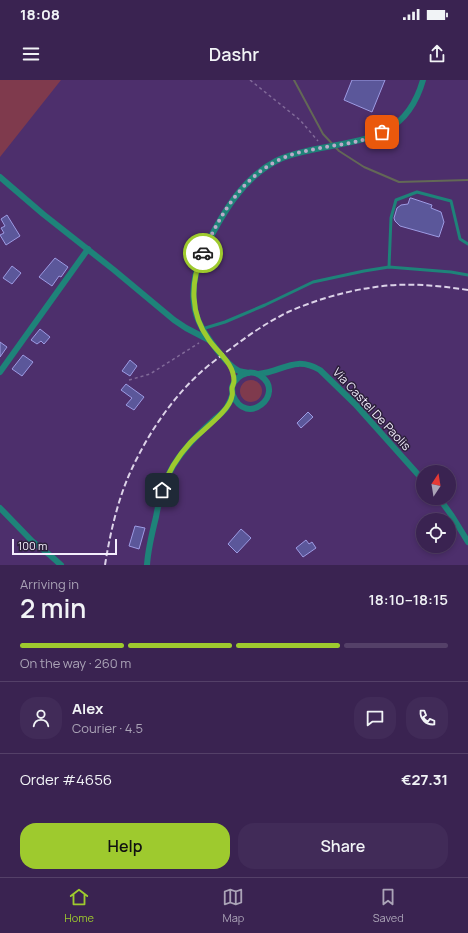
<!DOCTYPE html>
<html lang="en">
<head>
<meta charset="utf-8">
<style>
  body { margin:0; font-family:Manrope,sans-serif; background:#412b58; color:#f1f3f6; height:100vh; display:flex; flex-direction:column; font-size:15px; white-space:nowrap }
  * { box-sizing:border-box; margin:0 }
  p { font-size:13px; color:#aba4b7 }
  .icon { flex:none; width:22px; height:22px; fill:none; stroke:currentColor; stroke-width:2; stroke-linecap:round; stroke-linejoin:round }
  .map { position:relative; height:485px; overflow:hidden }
  .drawer { display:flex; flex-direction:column; background:#3a2351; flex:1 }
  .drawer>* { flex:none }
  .needle { width:26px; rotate:12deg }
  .tools { position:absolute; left:416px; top:385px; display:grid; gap:8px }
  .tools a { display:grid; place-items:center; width:40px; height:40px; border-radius:50%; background:#3a2351; box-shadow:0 2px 6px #0003,0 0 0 1px #544068; font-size:20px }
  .scale { position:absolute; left:12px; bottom:10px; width:105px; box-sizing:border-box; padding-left:4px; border:2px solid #f4eefd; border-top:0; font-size:11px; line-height:14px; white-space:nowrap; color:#f4eefd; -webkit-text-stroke:3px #2d203c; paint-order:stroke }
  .pin { position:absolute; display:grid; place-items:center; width:34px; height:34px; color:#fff; margin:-17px; border-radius:8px; box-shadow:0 2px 6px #0006 }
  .courier { position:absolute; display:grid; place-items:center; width:40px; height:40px; margin:-20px; border:3px solid #9eca2e; border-radius:50%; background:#fff; color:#222; box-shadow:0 1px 5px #0007 }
  .head em { font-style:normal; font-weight:600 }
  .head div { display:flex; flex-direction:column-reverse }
  .head { display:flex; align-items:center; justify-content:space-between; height:68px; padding:0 20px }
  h1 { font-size:26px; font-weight:600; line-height:30px }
  .bar { display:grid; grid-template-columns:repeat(4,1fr); gap:6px 4px; align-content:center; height:48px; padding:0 20px }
  .bar i { height:5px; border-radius:3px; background:#544068 }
  .bar .current { background:#9eca2e }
  .bar p { grid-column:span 4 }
  .line { display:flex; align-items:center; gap:10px; padding:0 20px; border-top:1px solid #544068 }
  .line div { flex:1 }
  .round { display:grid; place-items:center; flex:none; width:42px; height:42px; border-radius:16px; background:#412b58 }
  .button { display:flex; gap:8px; margin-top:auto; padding:8px 20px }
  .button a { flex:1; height:46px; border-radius:16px; background:#9eca2e; color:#111; font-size:16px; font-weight:600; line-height:46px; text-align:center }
  .button a+a { background:#412b58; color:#f1f3f6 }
  .status { display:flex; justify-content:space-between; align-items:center; height:28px; padding:0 20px; background:#3a2351; direction:ltr }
  .status svg { height:11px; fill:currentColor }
  header { display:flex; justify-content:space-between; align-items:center; height:52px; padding:0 20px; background:#3a2351; font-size:18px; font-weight:600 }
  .tabs { display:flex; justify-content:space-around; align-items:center; height:56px; border-top:1px solid #544068; background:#3a2351; font-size:11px; color:#aba4b7 }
  .tabs a { display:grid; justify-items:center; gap:2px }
  .tabs .current { color:#9eca2e }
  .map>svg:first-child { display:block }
  .green { fill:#7f3a4d }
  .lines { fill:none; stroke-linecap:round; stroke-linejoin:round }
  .stream { stroke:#636856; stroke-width:2 }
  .building { fill:#5b579a; stroke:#9d9be3 }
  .path { stroke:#816a99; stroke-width:1.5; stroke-dasharray:3 3; stroke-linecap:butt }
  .lane { stroke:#1e8379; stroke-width:3 }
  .street { stroke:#1e8379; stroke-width:6 }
  .rail { stroke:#dcd2e8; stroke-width:2; stroke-dasharray:6 3; stroke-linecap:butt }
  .done { stroke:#baabca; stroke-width:4; stroke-dasharray:0 7.2 }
  .route { stroke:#9eca2e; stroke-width:5 }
  .labels { text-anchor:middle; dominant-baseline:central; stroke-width:3; stroke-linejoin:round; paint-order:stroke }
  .street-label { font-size:12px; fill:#f4eefd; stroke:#2d203c }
</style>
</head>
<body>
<div class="status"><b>18:08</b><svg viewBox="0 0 49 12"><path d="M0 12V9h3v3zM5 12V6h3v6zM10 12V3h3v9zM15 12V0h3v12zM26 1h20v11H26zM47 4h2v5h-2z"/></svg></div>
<header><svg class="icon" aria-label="menu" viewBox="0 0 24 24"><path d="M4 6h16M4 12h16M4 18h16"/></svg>Dashr<svg class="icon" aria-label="share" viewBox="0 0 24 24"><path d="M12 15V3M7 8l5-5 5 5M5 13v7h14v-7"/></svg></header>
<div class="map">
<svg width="468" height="485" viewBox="0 0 468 485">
  <rect width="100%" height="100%" fill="#4d2f6c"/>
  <g class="green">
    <polygon points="0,0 61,0 0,77"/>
    <circle cx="251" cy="311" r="11"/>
  </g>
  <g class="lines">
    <polyline class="stream" points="294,0 323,54 339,71 364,87 399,102 468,100"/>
  </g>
  <g class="building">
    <polygon points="352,0 385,0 372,32 344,20"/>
    <polygon points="410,118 411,118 432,125 431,128 441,132 444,142 439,157 400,146 395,141 394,138 397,128 401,125 408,124"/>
    <polygon points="7,135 20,156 6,165 0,155 4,153 1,148 5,146 1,139"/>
    <polygon points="55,178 68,187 61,197 59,196 52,206 39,197"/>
    <polygon points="12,186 21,193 12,204 3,198"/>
    <polygon points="40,249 50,257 44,264 41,261 37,264 31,260"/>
    <polygon points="0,262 7,267 0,277"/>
    <polygon points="23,275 33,282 22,296 12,289"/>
    <polygon points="130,280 137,286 130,296 122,291"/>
    <polygon points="126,304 144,317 134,330 126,325 132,318 121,310"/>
    <polygon points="308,332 313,337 301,348 297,343"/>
    <polygon points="135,446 145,448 139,469 129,466"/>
    <polygon points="241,449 251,458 237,473 228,464"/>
    <polygon points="306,460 309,464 312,462 316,468 303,477 296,468"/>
  </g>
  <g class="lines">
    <g class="path">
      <polyline points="250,0 300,40 318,61"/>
      <polyline points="129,300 150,294 199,263"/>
    </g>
    <g class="lane">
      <polyline points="389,187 391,138 396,120 417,112 451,121 460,159 468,164"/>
      <polyline points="202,249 225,242 265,225 313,202 364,191 389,187 451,192 468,195"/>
    </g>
    <g class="street">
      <polyline points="0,97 43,134 114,190 174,240 186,248 209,260"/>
      <polyline points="0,292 88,169"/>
      <path d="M248,293c-3,-1 -7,-1 -9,-2 -13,-6 -34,-36 -40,-49 -11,-25 -4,-53 7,-76 17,-33 36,-67 70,-85 11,-6 23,-8 35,-11 52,-11 95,-10 112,-70"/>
      <path d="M258,294c25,-2 36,-19 62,-4l35,34 68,76"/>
      <polyline points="439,418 452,436 468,462"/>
      <polyline points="0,428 32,461 51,476 61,485"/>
      <path d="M147,485c1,-16 5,-32 9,-48 2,-11 4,-22 8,-32 10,-28 31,-48 52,-67 5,-4 10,-8 12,-13 2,-3 3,-6 4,-9 1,-3 0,-6 0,-9 2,-7 8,-12 15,-14 4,-1 10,0 14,3 25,18 -15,52 -28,19"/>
    </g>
    <path class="rail" d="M105,485c5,-31 12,-62 24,-90 17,-38 41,-75 72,-103 11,-10 24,-19 36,-28 16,-12 33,-23 51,-32 25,-11 54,-20 81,-24 33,-6 66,-3 99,2"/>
  </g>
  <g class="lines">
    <path class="done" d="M203,173c16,-36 38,-75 76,-93 13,-7 27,-9 41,-12 21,-4 43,-5 62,-16"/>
    <path class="route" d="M162,410c6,-18 16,-34 28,-47 11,-12 40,-32 42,-47 1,-2 0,-5 0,-7 0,-3 2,-5 2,-8 0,-18 -16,-28 -25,-41 -19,-26 -19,-58 -6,-87"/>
  </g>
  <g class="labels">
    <g class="street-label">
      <text transform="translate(372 329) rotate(47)">Via Castel De Paolis</text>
    </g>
  </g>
</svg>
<div class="tools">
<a><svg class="needle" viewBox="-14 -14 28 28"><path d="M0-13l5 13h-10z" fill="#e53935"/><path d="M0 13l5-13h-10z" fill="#aba4b7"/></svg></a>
<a><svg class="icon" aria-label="locate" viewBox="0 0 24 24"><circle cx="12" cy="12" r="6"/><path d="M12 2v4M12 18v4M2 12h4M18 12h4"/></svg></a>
</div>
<div class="scale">100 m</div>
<div class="pin" style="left:382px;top:52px;background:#ea580c"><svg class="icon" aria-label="bag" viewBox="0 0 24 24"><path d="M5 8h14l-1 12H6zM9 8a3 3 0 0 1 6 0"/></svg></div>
<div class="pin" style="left:162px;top:410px;background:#1f2937"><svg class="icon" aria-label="home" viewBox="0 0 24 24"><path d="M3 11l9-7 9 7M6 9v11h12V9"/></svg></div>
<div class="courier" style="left:203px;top:173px"><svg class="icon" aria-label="car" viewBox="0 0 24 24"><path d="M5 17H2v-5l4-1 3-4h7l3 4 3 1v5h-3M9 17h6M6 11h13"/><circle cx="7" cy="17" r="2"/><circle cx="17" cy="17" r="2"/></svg></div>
</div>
<section class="drawer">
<div class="head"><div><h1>2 min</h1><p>Arriving in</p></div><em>18:10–18:15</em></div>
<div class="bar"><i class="current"></i><i class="current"></i><i class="current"></i><i></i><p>On the way · 260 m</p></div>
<div class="line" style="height:72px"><a class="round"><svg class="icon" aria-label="person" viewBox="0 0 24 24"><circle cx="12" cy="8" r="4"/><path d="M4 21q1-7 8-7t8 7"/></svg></a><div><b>Alex</b><p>Courier · 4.5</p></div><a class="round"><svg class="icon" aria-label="chat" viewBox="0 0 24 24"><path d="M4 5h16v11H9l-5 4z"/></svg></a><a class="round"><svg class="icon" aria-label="phone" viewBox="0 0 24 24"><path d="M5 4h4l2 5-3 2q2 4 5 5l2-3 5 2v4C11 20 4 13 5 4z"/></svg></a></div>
<div class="line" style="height:52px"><div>Order #4656</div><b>€27.31</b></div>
<div class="button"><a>Help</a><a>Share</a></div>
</section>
<nav class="tabs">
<a class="current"><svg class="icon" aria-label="home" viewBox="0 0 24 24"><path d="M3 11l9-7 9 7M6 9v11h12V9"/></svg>Home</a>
<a><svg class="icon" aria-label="map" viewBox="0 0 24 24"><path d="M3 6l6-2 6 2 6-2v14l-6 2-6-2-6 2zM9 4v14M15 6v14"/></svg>Map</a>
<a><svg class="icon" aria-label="saved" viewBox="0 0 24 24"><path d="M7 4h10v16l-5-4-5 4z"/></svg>Saved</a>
</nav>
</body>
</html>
